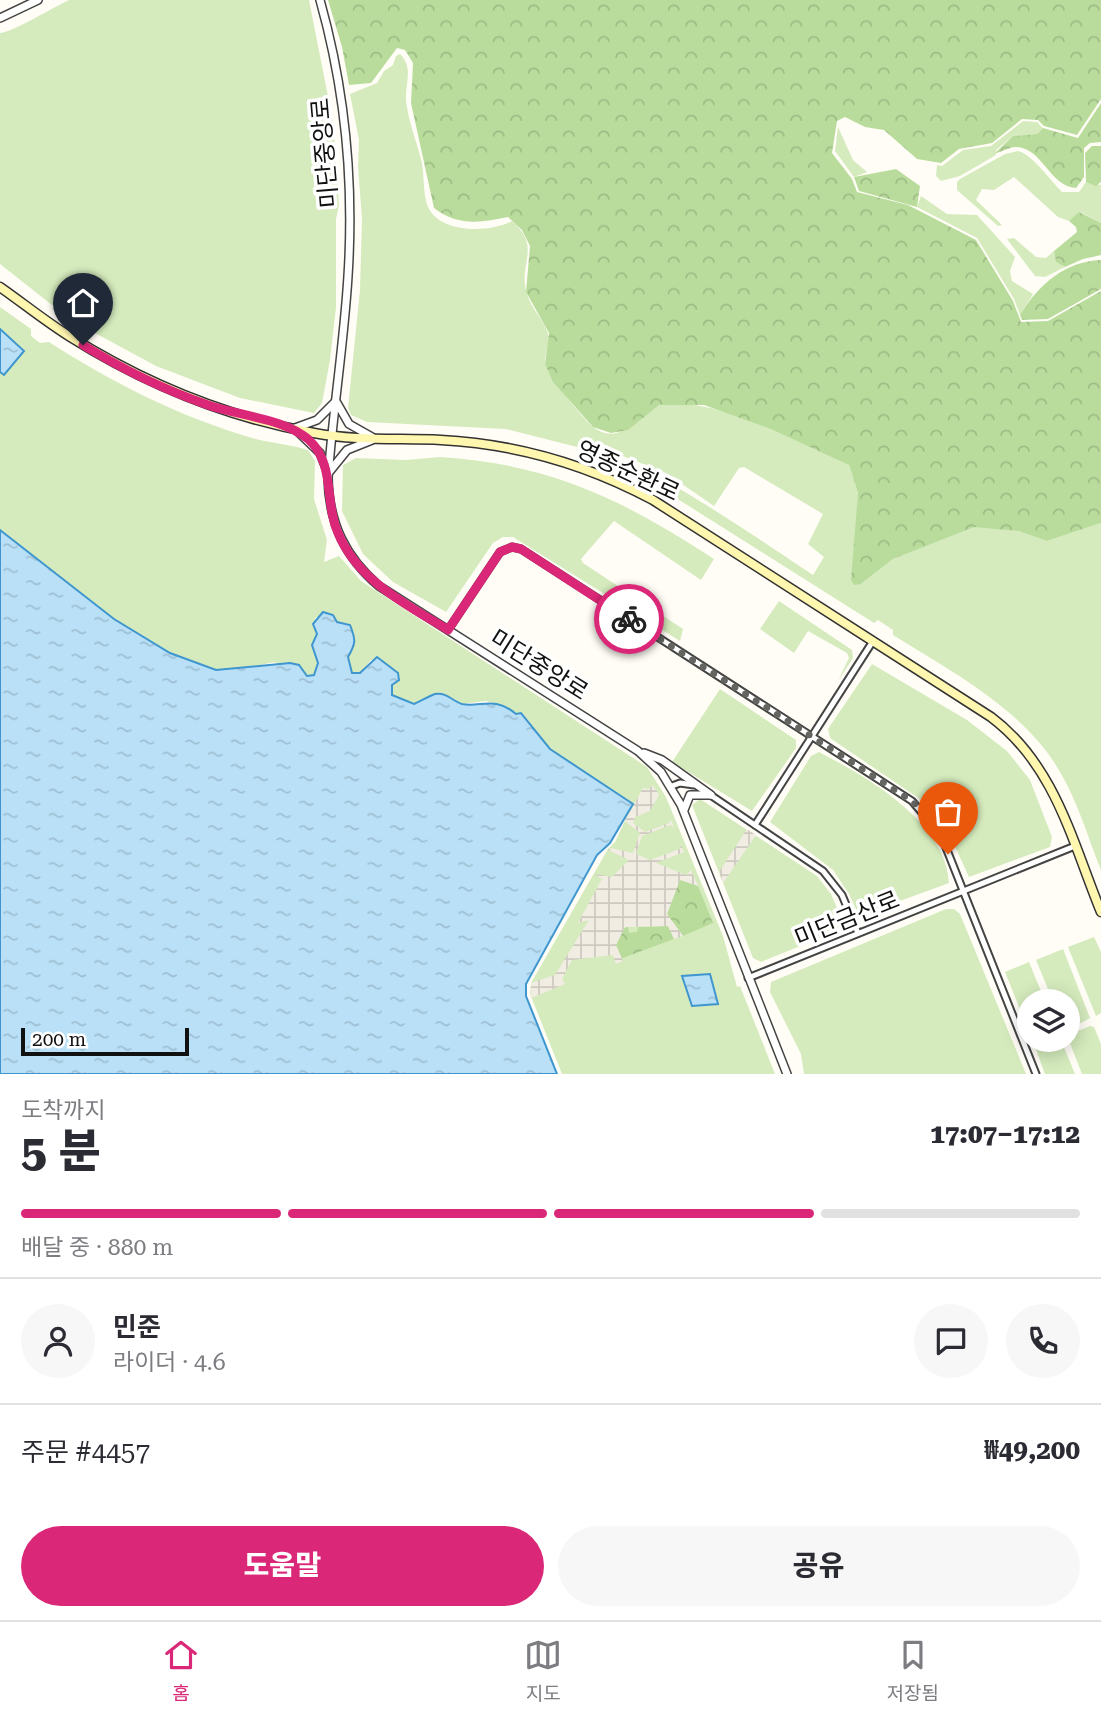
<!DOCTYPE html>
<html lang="ko">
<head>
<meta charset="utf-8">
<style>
  body { margin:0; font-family:"Roboto Serif","Noto Sans KR",serif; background:#f7f7f7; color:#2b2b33; height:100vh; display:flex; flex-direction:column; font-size:26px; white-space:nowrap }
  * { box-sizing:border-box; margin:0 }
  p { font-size:23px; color:#7c7c81 }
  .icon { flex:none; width:38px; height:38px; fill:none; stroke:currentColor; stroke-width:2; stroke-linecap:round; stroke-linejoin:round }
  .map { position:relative; height:1074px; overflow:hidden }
  .drawer { display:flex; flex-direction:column; background:#fff; flex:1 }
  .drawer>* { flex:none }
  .controls { position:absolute; left:1017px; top:989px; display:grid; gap:14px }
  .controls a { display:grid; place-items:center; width:63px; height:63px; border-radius:50%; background:#fff; box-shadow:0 4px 18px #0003; font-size:35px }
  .scale { position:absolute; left:21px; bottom:18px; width:168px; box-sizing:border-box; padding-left:7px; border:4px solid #111; border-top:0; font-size:19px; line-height:24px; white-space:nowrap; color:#111; -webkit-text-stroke:5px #fff; paint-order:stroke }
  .pin { position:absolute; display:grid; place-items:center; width:60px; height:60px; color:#fff; margin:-72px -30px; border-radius:50% 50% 50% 0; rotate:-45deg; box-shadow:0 0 7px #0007 }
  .pin .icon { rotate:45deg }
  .courier { position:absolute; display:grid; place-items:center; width:70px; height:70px; margin:-35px; border:5px solid #db2777; border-radius:50%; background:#fff; color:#222; box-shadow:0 2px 9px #0007 }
  .head em { font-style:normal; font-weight:800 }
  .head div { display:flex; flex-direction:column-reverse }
  .head { display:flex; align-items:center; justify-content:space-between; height:119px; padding:0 21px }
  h1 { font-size:46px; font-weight:800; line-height:52px }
  .bar { display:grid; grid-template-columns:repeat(4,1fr); gap:10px 7px; align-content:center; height:84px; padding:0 21px }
  .bar i { height:9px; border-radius:5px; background:#e1e1e2 }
  .bar .current { background:#db2777 }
  .bar p { grid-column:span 4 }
  .line { display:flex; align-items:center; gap:18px; padding:0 21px; border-top:2px solid #e1e1e2 }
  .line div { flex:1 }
  .round { display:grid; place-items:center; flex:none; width:74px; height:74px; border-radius:37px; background:#f7f7f7 }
  .action { display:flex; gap:14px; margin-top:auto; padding:14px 21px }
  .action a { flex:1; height:80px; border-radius:42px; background:#db2777; color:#fff; font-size:28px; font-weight:800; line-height:80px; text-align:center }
  .action a+a { background:#f7f7f7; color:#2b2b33 }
  .menu { display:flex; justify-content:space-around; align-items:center; height:98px; border-top:2px solid #e1e1e2; background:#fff; font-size:19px; color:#7c7c81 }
  .menu a { display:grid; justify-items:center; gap:4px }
  .menu .current { color:#db2777 }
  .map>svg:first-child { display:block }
  .grass { fill:#d5ebbd }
  .forest { fill:url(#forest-crowns) }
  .plaza { fill:url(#plaza-grid) }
  .water { fill:url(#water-ripples); stroke:#3f96cf; stroke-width:2 }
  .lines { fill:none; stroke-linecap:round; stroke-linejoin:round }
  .minor-casing { stroke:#444; stroke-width:9 }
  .tertiary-casing { stroke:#444; stroke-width:10 }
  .secondary-casing { stroke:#333; stroke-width:11 }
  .minor { stroke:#fff; stroke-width:5 }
  .tertiary { stroke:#fff; stroke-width:7 }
  .secondary { stroke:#fff6b0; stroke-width:8 }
  .done { stroke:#646461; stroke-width:7; stroke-dasharray:0 12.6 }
  .route { stroke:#db2777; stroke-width:9 }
  .labels { text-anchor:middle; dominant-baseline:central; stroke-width:7; stroke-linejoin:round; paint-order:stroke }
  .street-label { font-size:24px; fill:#111; stroke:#fff }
</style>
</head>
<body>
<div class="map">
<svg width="1101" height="1074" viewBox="0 0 1101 1074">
  <defs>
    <pattern id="forest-crowns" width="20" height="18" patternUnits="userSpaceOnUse" patternTransform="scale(1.75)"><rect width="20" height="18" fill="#b9dc9c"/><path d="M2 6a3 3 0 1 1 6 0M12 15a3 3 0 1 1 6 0" fill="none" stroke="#9ebc85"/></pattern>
    <pattern id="plaza-grid" width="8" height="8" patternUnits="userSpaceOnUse" patternTransform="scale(1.75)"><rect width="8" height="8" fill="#f1ede2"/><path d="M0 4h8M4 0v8" fill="none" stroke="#cecac1"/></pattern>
    <pattern id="water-ripples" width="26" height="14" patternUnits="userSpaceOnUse" patternTransform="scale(1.75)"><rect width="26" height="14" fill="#b9e0f7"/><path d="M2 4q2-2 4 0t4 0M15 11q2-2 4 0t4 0" fill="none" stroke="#9ebfd3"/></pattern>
  </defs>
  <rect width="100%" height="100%" fill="#fffdf5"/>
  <g class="grass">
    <path d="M69,0h240l24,122 6,83 -3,14v88l-6,53 -8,43 -8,10 -74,-15 -84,-32 -85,-46 -71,-56v-231c11,0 54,-26 69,-33z"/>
    <path d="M400,54c14,14 5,29 6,46 2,20 10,40 15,59 4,15 1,33 7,48 12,27 63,26 84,14 31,27 5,43 15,73 4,14 15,24 20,37 4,9 -2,21 -2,31 1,12 36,54 46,63 29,26 48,-14 69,-20 44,-12 150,38 189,60l9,28 -1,38 4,53 32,-25 81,-33 44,5 29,10 54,-18v347c-13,-32 -23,-68 -41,-98 -35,-62 -108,-100 -167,-137v-5l-15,-10 -4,3 -255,-161c21,-6 166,95 194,113l11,-18 -16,-13 15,-30 -79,-47 -5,1 -25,38 -48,-33 -43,-17 -16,2 -26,-10 -75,-19 -139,-7 -16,-7 -3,-7 12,-118 2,-71 -4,-52 1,-27 -9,-46 27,-11 7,-12 9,-6 3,-9z"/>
    <polygon points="1023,121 1037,122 1043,128 1037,134 1013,136 996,150 996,155 960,176 941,181 936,176 937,165 942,166 963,150 991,146"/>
    <polygon points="838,127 853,160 867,172 854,177 835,151"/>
    <path d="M1018,151c14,3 32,29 44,41h17l7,-10 15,3v38l-21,-11 -11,9 -11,-4 -44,-40 -20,13 -12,-1 -6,11 26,25 -4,1 -41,-36v-8l3,-3 45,-25z"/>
    <polygon points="921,196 947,214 977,215 1015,257 1010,271 1012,281 1033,294 1020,315 1014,299 977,238 917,207"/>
    <polygon points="1014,238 1036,257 1046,258 1054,251 1056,262 1065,267 1045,277 1035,276 1007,239"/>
    <path d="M0,307l31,22v7l9,7 9,-1c62,40 129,74 200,95 19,6 40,7 59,13l7,11 -1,38 13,41 -3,22 15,-6 22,25 286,186 19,30 57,139 14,51 3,-1 35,88h-213l-32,-80 1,-11 77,-134 7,-7 18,-38 -83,-55 -26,-34 -8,-1 -8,-6 -22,-7 -24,3 -15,-9 -12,-1 -21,10 -22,-9v-10l8,-8c-7,-12 -17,-15 -29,-17l-11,13h-8l-4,-16c8,-14 8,-17 2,-32l-34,-8 -3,7 4,10 -5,11 6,18 -3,12 -8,1 -8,-11 -17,1 -8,-4c-18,4 -40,9 -59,7 -65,-6 -162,-99 -215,-139v-158l3,3 21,-24 -24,-22z"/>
    <path d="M440,457c110,7 182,42 274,102l-13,21 -87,-59 -33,38 2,4 100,66 -3,12 -167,-104h-10l-10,6 -47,69 -53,-30 -30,-28 -21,-43 1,-46 13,-7 50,2z"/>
    <polygon points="779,601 852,650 853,658 838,681 849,658 847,653 808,631 794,653 760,629"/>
    <polygon points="872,664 967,720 1007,751 1030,780 1052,837 1050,847 969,877 946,827 930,806 830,738 828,729"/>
    <polygon points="720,689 796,740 796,748 752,811 672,762"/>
    <path d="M819,752c48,25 127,70 130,131l-90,33 -10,-22 -16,-24 -63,-48 41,-66z"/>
    <polygon points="700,799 817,876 831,894 843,922 840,930 761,962 753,958 692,805"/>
    <polygon points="946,909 954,909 960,914 1026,1074 804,1074 801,1054 770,992 771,982"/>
    <polygon points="1094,937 1101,952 1101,1013 1096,1016 1068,947"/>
    <polygon points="1063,949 1090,1018 1068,1030 1068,1001 1053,1001 1036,960"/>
    <polygon points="1029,962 1045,1001 1029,1001 1029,1032 1005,972"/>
    <polygon points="1090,1026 1094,1027 1101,1044 1101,1074 1082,1074 1068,1038 1068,1035"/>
    <polygon points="1055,1040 1061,1040 1075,1074 1045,1074 1035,1047"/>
  </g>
  <g class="forest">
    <path d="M328,0h773v99l-24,36 -33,-9 -6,-6 -16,-1 -30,24 -33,6 -18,14 -24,-4 -33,-29 -19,-3 -20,-10 -8,4 -5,32 20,26 5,13 51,13 68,35 37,61 8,21 27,-1 53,-30v232l-54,18 -29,-10 -44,-4 -81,32 -32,25 -7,1 -3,-5 7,-87 -9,-28 -78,-36 -67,-24h-45l-31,25 -17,3 -18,-6 -40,-45 -8,-18 4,-31 -23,-41 4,-46 -8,-16 -14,-13c-28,6 -51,9 -74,-9l-23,-105 2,-40 -8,-13 -8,-2 -26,35 -22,2 -7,-38z"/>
    <path d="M1101,103v39l-11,1 -6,5v29l-8,11c-27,-2 -33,-40 -60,-41 -8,0 -15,6 -21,6l18,-17 24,-2 6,-6 35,10z"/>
    <polygon points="1092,146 1101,146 1101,182 1096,186 1086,182 1085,153"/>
    <polygon points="896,169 920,186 917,207 859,191 854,177"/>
    <polygon points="1079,212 1101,223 1101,255 1083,259 1065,267 1056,262 1054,251 1077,232 1076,227 1069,221"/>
    <path d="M1101,260v29l-53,30 -26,1 -2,-5c18,-30 45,-54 81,-55z"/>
    <polygon points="683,879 698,886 713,923 683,936 667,914 679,880"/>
    <polygon points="668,926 674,939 620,959 616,945 623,928 628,927 629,933 637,932 638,927"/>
  </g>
  <g class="plaza">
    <polygon points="653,785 659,795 650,811 635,817 633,823 645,832 669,823 671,820 674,827 670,825 642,836 636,854 650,860 680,849 681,845 684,852 656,863 686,875 691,870 698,886 680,880 667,914 683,936 674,939 668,926 625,927 616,945 623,961 616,964 613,955 572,960 562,979 565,984 531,998 531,983 555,975 589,920 578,923 602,879 594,874 612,877 629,860 608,850 611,848 633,853 640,833 625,821 643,788 649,789"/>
    <polygon points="747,829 756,835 723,883 719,872"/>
  </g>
  <g class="water">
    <polygon points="0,329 24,351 4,375 0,372"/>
    <path d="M0,530l114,89 56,34 46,17 74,-7 9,2 8,11 7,-1 4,-12 -6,-18 5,-11 -4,-10 10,-12 10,3 4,7 13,3c6,15 6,18 -2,32l4,16h8l17,-16 21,16 1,7 -7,5v10l22,9c7,-3 15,-8 21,-10 12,-2 17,7 27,10 18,4 32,-9 54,10l5,-1 29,36 83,55 -23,39 -13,12 -71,129v12l31,78h-557z"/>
    <polygon points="710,974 718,1004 692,1006 682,976"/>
  </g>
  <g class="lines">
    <defs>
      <g id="minor">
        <polyline points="448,630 500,552 512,547 521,549 912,801 941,835 1036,1074"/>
        <polyline points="672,786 680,783 694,785"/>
        <polyline points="709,794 823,871 842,895 858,933"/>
        <polyline points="755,825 873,641"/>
        <polyline points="748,978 1075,846"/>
      </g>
      <g id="tertiary">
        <path d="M320,0c25,89 34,183 28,276 -4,67 -15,134 -20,202 1,45 17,79 51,108l259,165 23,21 20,33 106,269"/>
        <polyline points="0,18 38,0"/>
        <polyline points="337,403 349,424 372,437"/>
        <polyline points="295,428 317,420 334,403"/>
        <polyline points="295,429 320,453 326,468"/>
        <polyline points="330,471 347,450 372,440"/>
        <polyline points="644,753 662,760 711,795"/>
        <polyline points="684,810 690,795 710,795"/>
      </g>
      <path id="secondary" d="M0,287c23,16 45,34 69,49 75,47 157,81 245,97 42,8 84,5 127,7 76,4 145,24 212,60l338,217c64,48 81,124 110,195"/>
    </defs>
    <use href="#minor" class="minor-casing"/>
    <use href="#tertiary" class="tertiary-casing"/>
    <use href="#secondary" class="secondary-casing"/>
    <use href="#minor" class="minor"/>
    <use href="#tertiary" class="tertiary"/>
    <use href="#secondary" class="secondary"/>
  </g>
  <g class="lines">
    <polyline class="done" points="629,619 912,801 933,822 948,854"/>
    <path class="route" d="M83,345c39,24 82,45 125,60 31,11 75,13 100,34 28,25 16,63 30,94 20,48 68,71 110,97l52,-78 12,-5 9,2 108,70"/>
  </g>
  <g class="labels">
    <g class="street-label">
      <text transform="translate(325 153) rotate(-95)">미단중앙로</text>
      <text transform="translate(628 471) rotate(25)">영종순환로</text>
      <text transform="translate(539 665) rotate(32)">미단중앙로</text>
      <text transform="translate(847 919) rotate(-22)">미단금산로</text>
    </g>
  </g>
</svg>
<div class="controls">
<a><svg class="icon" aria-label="layers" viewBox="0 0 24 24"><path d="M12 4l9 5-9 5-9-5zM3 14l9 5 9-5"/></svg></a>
</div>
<div class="scale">200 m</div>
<div class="pin" style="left:948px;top:854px;background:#ea580c"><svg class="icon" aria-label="bag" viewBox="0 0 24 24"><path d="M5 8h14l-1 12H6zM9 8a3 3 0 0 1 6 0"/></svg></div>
<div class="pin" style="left:83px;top:345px;background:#1f2937"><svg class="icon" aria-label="home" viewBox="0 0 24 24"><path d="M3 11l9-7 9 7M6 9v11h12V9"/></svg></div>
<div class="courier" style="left:629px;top:619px"><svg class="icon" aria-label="bike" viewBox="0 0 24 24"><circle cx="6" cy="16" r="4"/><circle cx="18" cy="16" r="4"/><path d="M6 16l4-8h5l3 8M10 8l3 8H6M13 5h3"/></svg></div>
</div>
<section class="drawer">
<div class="head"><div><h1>5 분</h1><p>도착까지</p></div><em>17:07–17:12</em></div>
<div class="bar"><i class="current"></i><i class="current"></i><i class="current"></i><i></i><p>배달 중 · 880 m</p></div>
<div class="line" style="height:126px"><a class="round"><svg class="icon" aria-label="person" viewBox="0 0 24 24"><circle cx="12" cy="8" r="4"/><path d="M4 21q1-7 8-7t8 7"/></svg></a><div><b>민준</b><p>라이더 · 4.6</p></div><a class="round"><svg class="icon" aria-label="chat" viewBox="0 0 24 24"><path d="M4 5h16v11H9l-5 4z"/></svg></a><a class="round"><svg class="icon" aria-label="phone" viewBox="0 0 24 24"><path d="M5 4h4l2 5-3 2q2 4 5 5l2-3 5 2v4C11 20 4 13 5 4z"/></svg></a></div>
<div class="line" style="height:91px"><div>주문 #4457</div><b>₩49,200</b></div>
<div class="action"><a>도움말</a><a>공유</a></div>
</section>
<nav class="menu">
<a class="current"><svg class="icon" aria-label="home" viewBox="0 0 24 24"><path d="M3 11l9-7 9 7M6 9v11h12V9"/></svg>홈</a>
<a><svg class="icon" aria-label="map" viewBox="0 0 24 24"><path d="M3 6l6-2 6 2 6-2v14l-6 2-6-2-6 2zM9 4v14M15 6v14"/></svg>지도</a>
<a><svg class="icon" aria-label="saved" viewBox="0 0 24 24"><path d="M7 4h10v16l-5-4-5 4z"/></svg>저장됨</a>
</nav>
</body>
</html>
